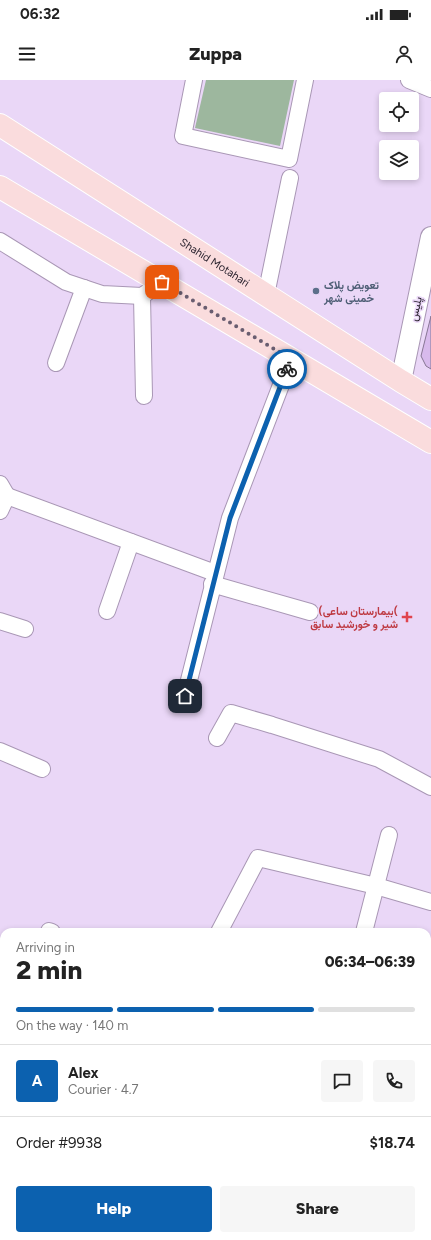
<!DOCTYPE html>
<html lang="en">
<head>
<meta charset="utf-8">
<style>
  body { margin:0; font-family:Figtree,Vazirmatn,sans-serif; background:#f6f6f6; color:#222; height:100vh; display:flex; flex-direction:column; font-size:15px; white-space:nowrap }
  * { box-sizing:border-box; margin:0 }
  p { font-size:13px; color:#767676 }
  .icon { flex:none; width:22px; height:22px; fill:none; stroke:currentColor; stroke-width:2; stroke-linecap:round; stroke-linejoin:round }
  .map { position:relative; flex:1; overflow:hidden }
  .details { position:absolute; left:0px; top:848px; width:431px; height:312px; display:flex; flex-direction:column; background:#fff; border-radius:12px 12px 0 0; box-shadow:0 2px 6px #0003 }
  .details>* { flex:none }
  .controls { position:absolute; left:379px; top:12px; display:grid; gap:8px }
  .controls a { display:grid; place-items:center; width:40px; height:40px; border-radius:4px; background:#fff; box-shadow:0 2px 6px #0003; font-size:20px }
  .pin { position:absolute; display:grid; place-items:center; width:34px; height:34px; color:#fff; margin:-17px; border-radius:8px; box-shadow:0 2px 6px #0006 }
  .courier { position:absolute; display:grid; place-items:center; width:40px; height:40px; margin:-20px; border:3px solid #0c61af; border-radius:50%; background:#fff; color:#222; box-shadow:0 1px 5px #0007 }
  .summary em { font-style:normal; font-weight:800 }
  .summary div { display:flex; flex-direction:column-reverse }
  .summary { display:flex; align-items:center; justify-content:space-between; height:68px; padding:0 16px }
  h1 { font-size:26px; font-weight:800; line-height:30px }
  .bar { display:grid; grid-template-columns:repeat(4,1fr); gap:6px 4px; align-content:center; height:48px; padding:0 16px }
  .bar i { height:5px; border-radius:3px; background:#e0e0e0 }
  .bar .current { background:#0c61af }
  .bar p { grid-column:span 4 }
  .line { display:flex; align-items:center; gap:10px; padding:0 16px; border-top:1px solid #e0e0e0 }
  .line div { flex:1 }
  .round { display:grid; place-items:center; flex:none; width:42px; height:42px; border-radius:4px; background:#f6f6f6 }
  .button { display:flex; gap:8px; margin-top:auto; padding:8px 16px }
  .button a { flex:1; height:46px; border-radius:4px; background:#0c61af; color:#fff; font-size:16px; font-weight:800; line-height:46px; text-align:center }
  .button a+a { background:#f6f6f6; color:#222 }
  .status { display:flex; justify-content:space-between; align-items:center; height:28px; padding:0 20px; background:#fff; direction:ltr }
  .status svg { height:11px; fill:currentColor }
  header { display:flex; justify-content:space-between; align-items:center; height:52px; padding:0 16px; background:#fff; font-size:18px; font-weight:800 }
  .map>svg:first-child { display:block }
  .green { fill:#9db79e }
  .building { fill:#d8baec; stroke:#877693 }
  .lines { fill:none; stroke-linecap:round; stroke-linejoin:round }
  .minor-casing { stroke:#a997b5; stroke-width:18 }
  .tertiary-casing { stroke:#a997b5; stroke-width:22 }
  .primary-casing { stroke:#fff; stroke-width:24 }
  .minor { stroke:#fff; stroke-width:16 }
  .tertiary { stroke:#fff; stroke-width:20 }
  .primary { stroke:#fadcdd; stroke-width:22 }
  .done { stroke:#695d70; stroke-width:4; stroke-dasharray:0 7.2 }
  .route { stroke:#0c61af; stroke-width:5 }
  .service-dot { fill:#5c6f8a; stroke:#ead7f7; stroke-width:1.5 }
  .health-dot { fill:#e0444e; stroke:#ead7f7; stroke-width:1.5 }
  .labels { text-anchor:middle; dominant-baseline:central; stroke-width:3; stroke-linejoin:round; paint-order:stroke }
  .street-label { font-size:11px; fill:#231c28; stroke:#ead7f7 }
  .service-label { font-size:11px; font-weight:bold; fill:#4e5e75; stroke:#ead7f7; text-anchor:start }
  .health-label { font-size:11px; font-weight:bold; fill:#be3a42; stroke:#ead7f7; text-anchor:end }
</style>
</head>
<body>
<div class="status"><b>06:32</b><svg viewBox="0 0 49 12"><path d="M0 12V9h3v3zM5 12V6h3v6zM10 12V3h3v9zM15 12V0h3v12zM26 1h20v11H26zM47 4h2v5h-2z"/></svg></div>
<header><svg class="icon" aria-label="menu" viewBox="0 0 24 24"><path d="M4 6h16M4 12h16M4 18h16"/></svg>Zuppa<svg class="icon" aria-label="person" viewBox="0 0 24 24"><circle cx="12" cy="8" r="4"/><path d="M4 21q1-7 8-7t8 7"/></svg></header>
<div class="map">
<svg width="431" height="1160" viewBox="0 0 431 1160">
  <rect width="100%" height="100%" fill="#ead7f7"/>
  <polygon class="green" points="206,0 294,0 280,66 195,48"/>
  <polygon class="building" points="431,236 431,289 426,286 421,276"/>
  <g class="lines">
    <defs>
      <g id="minor">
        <polyline points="194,0 183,56 289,79 305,0"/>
        <polyline points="409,0 431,9"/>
        <polyline points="0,161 66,202 102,214 142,216 162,202"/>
        <polyline points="266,215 290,98"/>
        <polyline points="142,216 144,316"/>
        <polyline points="56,283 84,208"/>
        <polyline points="0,404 7,416 0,431"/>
        <polyline points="7,416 215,493"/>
        <polyline points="212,504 310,532"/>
        <polyline points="107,531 131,462"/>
        <polyline points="0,541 25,549"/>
        <polyline points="185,616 230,438 291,279"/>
        <polyline points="217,658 231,633 272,645 379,679 431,707"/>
        <polyline points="0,671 42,689"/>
        <polyline points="49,851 52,852"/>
        <polyline points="219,852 258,778 376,806 431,822"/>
        <polyline points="364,852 389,755"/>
        <polyline points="427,952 431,953"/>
        <polyline points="427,1072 431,1074"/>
        <polyline points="180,1156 182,1160"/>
        <polyline points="68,1160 70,1156"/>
      </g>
      <polyline id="tertiary" points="401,301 431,157"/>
      <g id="primary">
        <path id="s1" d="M0,45l401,256 30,18"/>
        <polyline points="0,107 431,362"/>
      </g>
    </defs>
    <use href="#minor" class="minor-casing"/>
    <use href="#tertiary" class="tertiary-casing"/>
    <use href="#primary" class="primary-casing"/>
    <use href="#minor" class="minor"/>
    <use href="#tertiary" class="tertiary"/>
    <use href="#primary" class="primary"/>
  </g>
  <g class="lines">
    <polyline class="done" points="162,202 291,279 287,289"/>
    <polyline class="route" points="185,616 230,438 287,289"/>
  </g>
  <circle class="service-dot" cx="316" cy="211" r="4"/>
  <path class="health-dot" d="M405 531h4v4h4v4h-4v4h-4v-4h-4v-4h4z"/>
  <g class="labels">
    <g class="street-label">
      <text stroke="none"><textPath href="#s1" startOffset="255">Shahid Motahari</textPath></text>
      <text transform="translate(416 229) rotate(-78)">پلیس</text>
    </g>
    <g class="service-label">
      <text x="324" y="205">تعویض پلاک<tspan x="324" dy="13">خمینی شهر</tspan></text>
    </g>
    <g class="health-label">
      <text x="398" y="531">(بیمارستان ساعی(<tspan x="398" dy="13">شیر و خورشید سابق</tspan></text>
    </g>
  </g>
</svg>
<div class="controls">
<a><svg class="icon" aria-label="locate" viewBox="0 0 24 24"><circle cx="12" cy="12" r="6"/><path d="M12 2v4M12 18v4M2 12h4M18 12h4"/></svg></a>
<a><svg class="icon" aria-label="layers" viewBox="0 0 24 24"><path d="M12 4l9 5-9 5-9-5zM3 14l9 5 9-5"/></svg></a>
</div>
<div class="pin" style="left:162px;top:202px;background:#ea580c"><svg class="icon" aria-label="bag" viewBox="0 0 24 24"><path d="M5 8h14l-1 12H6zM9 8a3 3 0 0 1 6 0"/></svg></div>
<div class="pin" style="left:185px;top:616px;background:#1f2937"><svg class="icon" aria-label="home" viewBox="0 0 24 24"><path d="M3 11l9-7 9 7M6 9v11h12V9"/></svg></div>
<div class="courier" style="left:287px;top:289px"><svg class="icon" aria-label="bike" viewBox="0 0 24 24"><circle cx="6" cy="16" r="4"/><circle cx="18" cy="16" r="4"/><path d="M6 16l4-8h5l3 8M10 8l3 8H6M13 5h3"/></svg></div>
<section class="details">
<div class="summary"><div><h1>2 min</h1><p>Arriving in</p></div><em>06:34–06:39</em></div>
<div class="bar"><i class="current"></i><i class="current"></i><i class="current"></i><i></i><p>On the way · 140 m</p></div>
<div class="line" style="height:72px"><b class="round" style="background:#0c61af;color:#fff">A</b><div><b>Alex</b><p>Courier · 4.7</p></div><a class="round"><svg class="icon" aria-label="chat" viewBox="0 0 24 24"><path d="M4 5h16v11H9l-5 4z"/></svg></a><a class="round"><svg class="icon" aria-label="phone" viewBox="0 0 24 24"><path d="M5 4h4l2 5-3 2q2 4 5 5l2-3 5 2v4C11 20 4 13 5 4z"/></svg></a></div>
<div class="line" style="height:52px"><div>Order #9938</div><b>$18.74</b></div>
<div class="button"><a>Help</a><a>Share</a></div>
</section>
</div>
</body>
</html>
